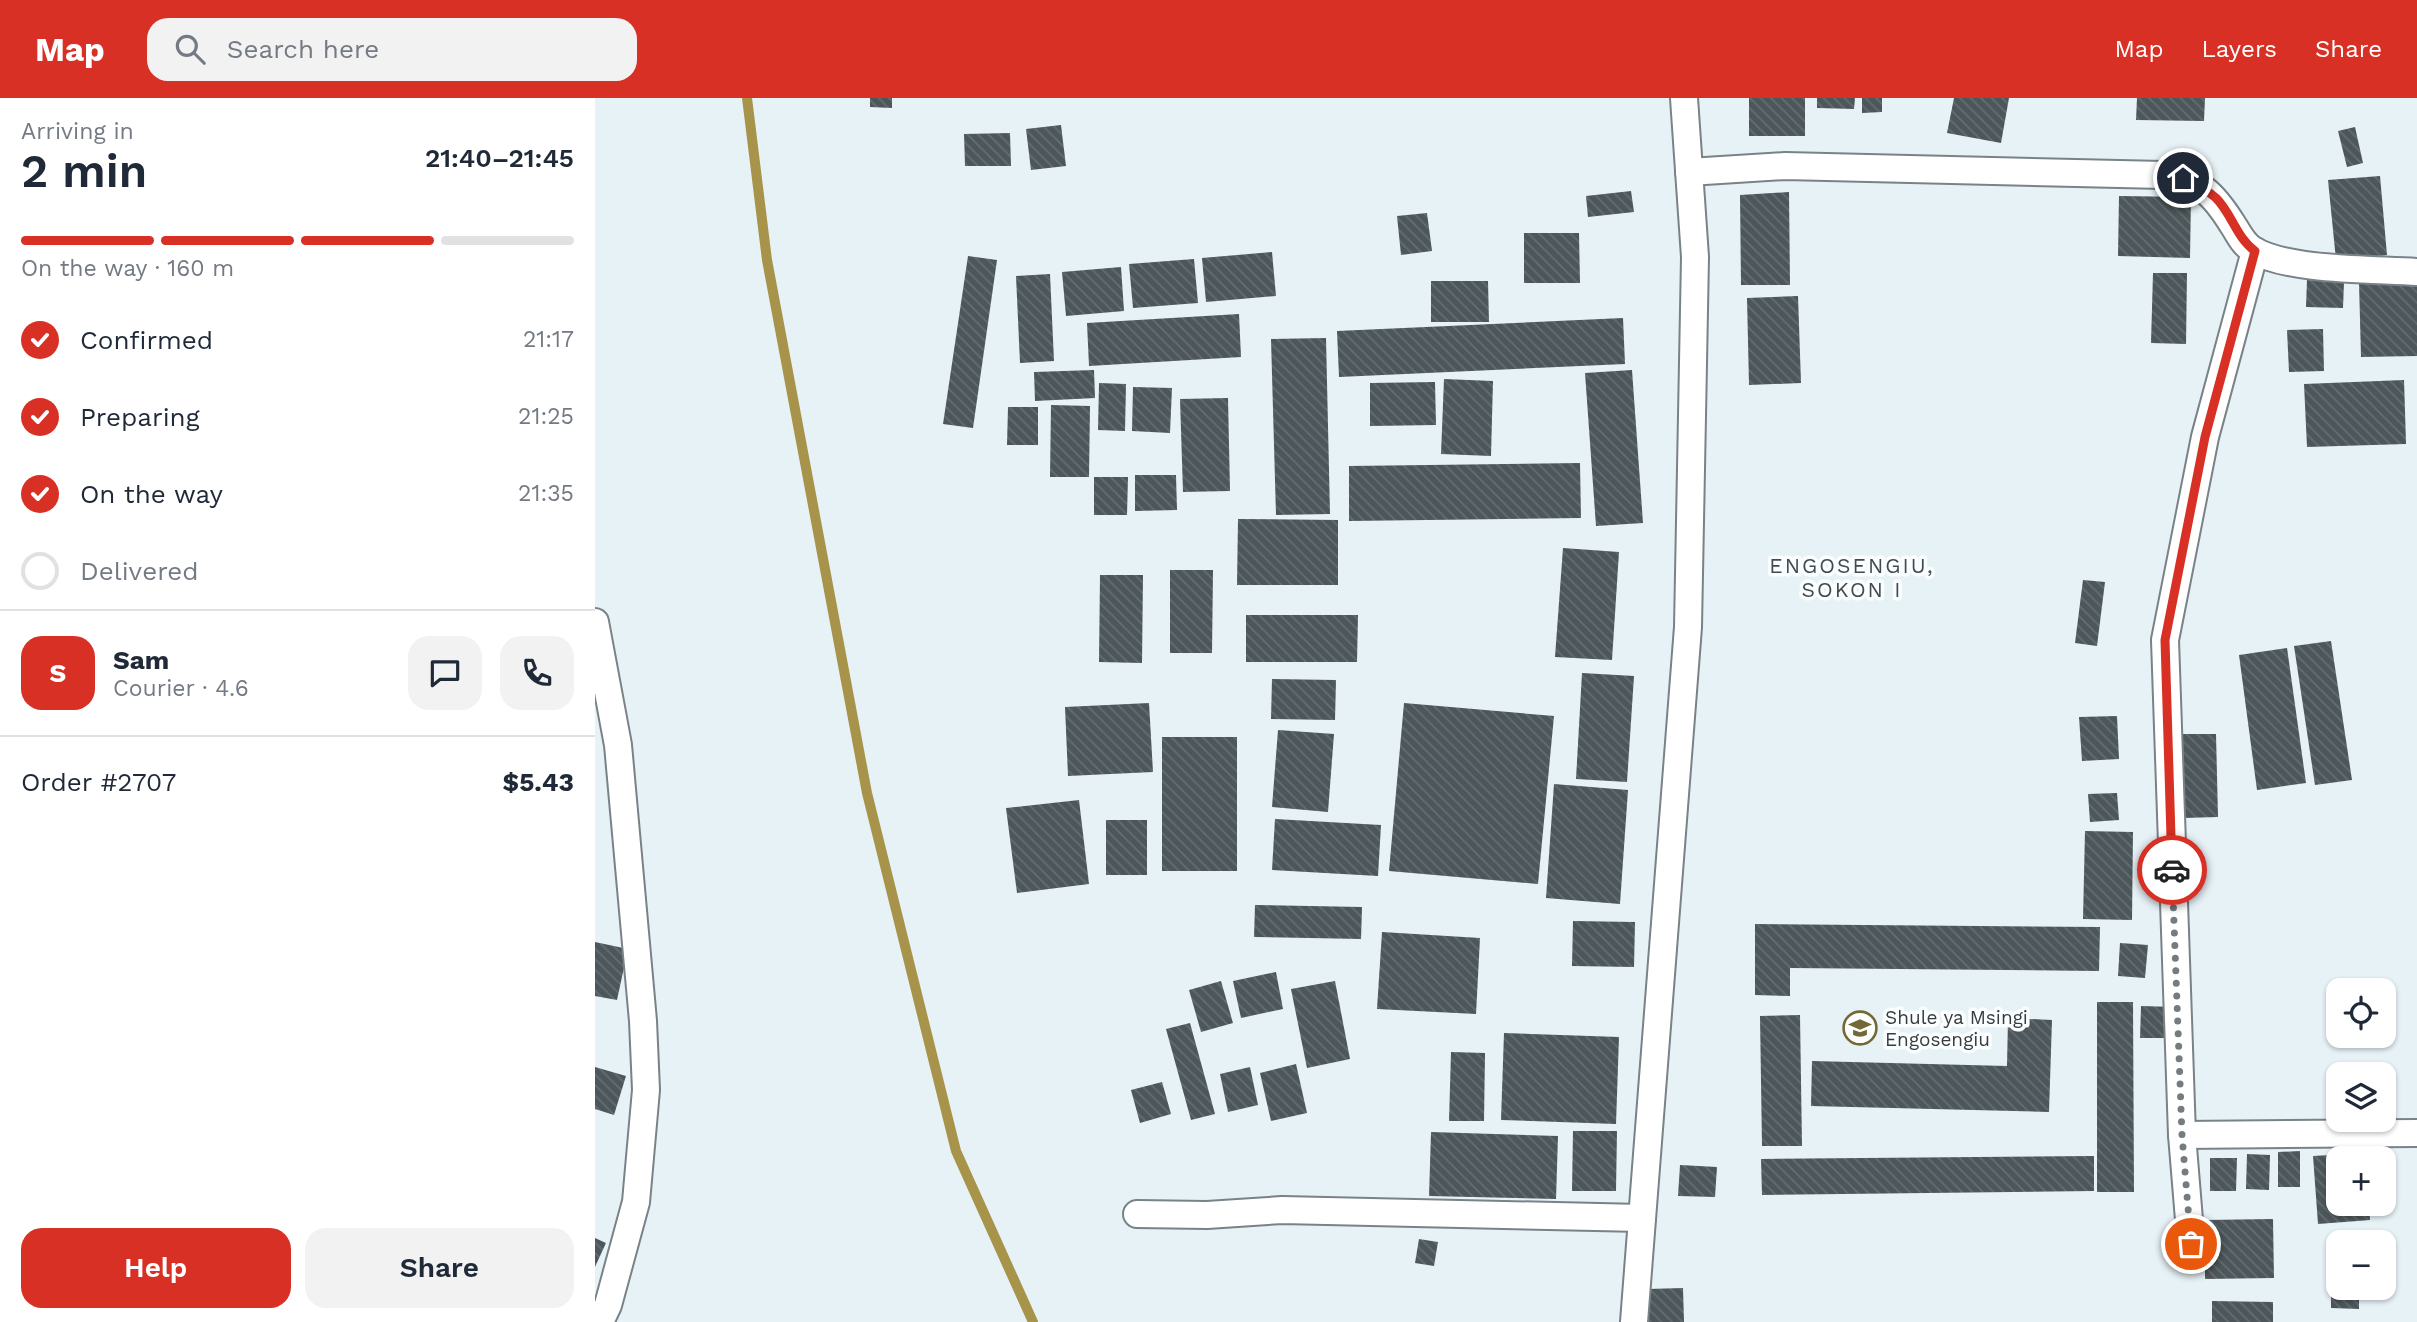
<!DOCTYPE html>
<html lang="en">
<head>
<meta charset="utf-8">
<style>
  body { margin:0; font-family:"Work Sans",sans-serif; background:#f2f2f3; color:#1f2937; height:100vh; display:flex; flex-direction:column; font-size:26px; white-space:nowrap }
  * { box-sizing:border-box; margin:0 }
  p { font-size:23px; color:#747a83 }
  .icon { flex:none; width:38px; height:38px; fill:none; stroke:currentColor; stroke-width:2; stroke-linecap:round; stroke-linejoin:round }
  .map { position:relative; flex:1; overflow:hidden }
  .details { display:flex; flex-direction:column; background:#fff; width:595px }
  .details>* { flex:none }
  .fabs { position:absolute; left:1731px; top:880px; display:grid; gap:14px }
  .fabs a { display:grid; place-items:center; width:70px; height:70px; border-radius:14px; background:#fff; box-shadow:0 2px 5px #0004; font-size:35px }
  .pin { position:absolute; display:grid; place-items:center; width:60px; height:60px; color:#fff; margin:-30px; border:4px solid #fff; border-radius:50%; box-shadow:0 2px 7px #0007 }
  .courier { position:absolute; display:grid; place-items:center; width:70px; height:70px; margin:-35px; border:5px solid #d93025; border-radius:50%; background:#fff; color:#222; box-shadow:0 2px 9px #0007 }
  .overview em { font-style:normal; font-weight:600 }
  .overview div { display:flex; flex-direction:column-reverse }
  .overview { display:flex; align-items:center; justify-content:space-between; height:119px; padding:0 21px }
  h1 { font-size:46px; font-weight:600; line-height:52px }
  .bar { display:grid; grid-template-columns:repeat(4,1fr); gap:10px 7px; align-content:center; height:84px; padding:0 21px }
  .bar i { height:9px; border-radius:5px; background:#e0e1e3 }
  .bar .selected { background:#d93025 }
  .bar p { grid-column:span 4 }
  .line { display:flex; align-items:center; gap:18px; padding:0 21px; border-top:2px solid #e0e1e3 }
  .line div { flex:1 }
  .round { display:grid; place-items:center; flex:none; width:74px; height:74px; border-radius:21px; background:#f2f2f3 }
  ol { padding:0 21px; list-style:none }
  li { display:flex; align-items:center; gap:21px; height:77px }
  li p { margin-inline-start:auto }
  li .icon { padding:7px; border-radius:50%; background:#d93025; color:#fff; stroke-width:4 }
  li:last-child { color:#747a83 }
  li i { width:38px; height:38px; border:4px solid #e0e1e3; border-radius:50% }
  .cta { display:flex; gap:14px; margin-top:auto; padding:14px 21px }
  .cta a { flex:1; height:80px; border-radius:21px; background:#d93025; color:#fff; font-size:28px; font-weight:600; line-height:80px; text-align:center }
  .cta a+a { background:#f2f2f3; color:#1f2937 }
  header { display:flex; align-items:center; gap:42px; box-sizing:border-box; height:98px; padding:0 35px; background:#d93025; color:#fff }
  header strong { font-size:33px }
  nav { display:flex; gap:38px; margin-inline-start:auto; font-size:24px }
  .search { width:490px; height:63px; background:#f2f2f3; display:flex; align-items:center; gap:18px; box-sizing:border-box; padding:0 24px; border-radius:21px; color:#747a83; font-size:26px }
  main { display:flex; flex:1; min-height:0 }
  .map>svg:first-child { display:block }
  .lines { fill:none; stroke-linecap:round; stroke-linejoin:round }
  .stream { stroke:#a7944a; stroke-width:10 }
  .building { fill:url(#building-back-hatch) }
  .street-casing { stroke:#788287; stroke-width:30 }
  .street { stroke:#fff; stroke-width:26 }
  .done { stroke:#757c7f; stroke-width:7; stroke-dasharray:0 12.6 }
  .route { stroke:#d93025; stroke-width:9 }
  .labels { text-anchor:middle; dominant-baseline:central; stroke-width:7; stroke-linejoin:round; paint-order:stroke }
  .poi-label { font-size:19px; fill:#383c3f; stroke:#fbfeff; text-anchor:start }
  .neighbourhood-label { font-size:21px; letter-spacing:2px; fill:#414b4f; stroke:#fbfeff }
</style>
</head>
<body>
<header>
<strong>Map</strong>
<div class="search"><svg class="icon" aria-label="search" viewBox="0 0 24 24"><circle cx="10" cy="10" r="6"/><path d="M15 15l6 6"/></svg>Search here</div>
<nav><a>Map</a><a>Layers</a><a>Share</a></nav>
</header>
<main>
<section class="details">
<div class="overview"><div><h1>2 min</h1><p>Arriving in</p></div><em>21:40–21:45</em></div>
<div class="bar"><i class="selected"></i><i class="selected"></i><i class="selected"></i><i></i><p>On the way · 160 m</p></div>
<ol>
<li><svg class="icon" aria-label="check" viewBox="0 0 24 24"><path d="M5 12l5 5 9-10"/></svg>Confirmed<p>21:17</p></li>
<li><svg class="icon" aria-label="check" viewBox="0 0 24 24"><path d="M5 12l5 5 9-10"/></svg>Preparing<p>21:25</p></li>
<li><svg class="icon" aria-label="check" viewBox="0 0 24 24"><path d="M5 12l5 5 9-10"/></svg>On the way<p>21:35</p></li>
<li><i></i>Delivered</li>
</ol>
<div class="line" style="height:126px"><b class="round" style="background:#d93025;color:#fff">S</b><div><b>Sam</b><p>Courier · 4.6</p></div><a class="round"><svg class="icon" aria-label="chat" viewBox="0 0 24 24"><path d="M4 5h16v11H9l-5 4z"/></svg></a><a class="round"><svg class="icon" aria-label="phone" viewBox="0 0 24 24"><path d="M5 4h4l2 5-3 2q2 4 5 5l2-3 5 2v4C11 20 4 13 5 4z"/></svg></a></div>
<div class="line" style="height:91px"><div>Order #2707</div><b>$5.43</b></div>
<div class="cta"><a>Help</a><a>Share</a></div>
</section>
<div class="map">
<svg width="1822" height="1224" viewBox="0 0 1822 1224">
  <defs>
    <pattern id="building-back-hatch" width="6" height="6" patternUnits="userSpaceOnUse" patternTransform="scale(1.75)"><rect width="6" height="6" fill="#4d575b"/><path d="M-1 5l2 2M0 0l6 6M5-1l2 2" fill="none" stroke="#656d70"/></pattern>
  </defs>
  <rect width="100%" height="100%" fill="#e7f2f7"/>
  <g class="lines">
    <polyline class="stream" points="152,0 172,162 272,695 361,1053 438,1224"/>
  </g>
  <g class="building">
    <polygon points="275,0 297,0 297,10 275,9"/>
    <rect x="1154" y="0" width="56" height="38"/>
    <polygon points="1222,0 1260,0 1259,11 1222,10"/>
    <polygon points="1267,0 1287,0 1287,14 1267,15"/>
    <polygon points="1359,0 1414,0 1406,45 1352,35"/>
    <polygon points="1542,0 1610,0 1609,23 1541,22"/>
    <polygon points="466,27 471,68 436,72 431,31"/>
    <polygon points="1760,29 1768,65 1752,69 1743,33"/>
    <polygon points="415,35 416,68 370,68 369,36"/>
    <polygon points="1785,78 1792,157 1741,162 1733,82"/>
    <polygon points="1036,93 1039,114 993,119 991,98"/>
    <polygon points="1194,94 1195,187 1146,187 1145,97"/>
    <polygon points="1524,98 1596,99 1595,160 1523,158"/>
    <polygon points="832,115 837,153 806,157 802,118"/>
    <polygon points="929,135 984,135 985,185 929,185"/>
    <polygon points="677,154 681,198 611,204 607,160"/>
    <polygon points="373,158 402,162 378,330 348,326"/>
    <polygon points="599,161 603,205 538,210 534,166"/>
    <polygon points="526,169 529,213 471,218 467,174"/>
    <polygon points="1558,175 1592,175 1591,246 1556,245"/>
    <polygon points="455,176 459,263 425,265 421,178"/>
    <polygon points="1712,182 1749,184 1748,210 1711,209"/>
    <polygon points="836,183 893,183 894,224 836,224"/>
    <polygon points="1822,184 1822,258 1766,259 1764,185"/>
    <polygon points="1203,198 1206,285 1154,287 1152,200"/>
    <polygon points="644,216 646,259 494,268 492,225"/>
    <polygon points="1028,220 1030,266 744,279 742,233"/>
    <polygon points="1728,231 1729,273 1694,274 1692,232"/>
    <polygon points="731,240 735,416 681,417 676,241"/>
    <polygon points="499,272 500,300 440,303 439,274"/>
    <polygon points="1037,272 1048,425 1001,428 990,275"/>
    <polygon points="849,281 898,283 896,358 846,356"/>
    <polygon points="1809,282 1811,346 1712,349 1709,286"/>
    <polygon points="840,284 841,327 775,328 775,285"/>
    <polygon points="504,285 531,286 530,333 503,332"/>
    <polygon points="538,289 577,290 575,335 537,333"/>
    <polygon points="633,300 635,393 588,394 585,301"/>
    <polygon points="456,307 495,308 494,379 455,379"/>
    <polygon points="413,309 443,309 443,347 412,347"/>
    <polygon points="985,365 986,420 754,423 754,368"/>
    <polygon points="540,377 581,377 582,412 540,413"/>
    <polygon points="499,379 533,379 532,417 499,417"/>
    <polygon points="643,421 743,422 743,487 642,487"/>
    <polygon points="968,450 1024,454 1017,562 960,559"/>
    <polygon points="575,472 618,472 617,555 575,555"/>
    <polygon points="505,477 548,477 547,565 504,564"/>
    <polygon points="1488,482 1510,484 1502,548 1480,545"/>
    <polygon points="651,517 763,517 762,564 651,564"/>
    <polygon points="1736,543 1757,682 1720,687 1699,548"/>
    <polygon points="1692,550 1711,685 1662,692 1644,557"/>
    <polygon points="987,575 1039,578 1032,684 981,681"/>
    <polygon points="677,581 741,582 740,622 676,621"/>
    <polygon points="554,605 558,674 473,678 470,609"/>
    <polygon points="809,605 959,618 943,786 794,773"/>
    <polygon points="1522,618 1524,661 1487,663 1484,619"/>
    <polygon points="683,632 739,636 733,714 677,709"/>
    <polygon points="1587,636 1621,636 1623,719 1589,720"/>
    <rect x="567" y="639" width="75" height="134"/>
    <polygon points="959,686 1033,692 1025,806 951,800"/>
    <polygon points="1522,695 1524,722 1495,724 1493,696"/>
    <polygon points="484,702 494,786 422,795 411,710"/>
    <polygon points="680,721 786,727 783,778 677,772"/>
    <rect x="511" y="722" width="41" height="55"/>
    <polygon points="1490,733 1538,734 1537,822 1488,821"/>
    <polygon points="660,807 767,809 766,841 659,839"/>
    <polygon points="978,823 1040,824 1039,869 977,868"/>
    <polygon points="1160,826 1505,829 1504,873 1195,870 1195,898 1160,897"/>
    <polygon points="787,834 885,840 881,916 782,911"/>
    <polygon points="0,844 33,851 22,902 0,898"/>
    <polygon points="1525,845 1553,847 1550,880 1523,878"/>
    <polygon points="681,874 688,911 646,920 638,883"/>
    <polygon points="626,883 638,925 606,934 594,892"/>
    <polygon points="740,883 755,961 712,970 696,891"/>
    <polygon points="1502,904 1538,904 1539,1094 1502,1094"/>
    <polygon points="1546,908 1580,909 1580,940 1545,940"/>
    <polygon points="1205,917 1207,1048 1167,1048 1165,918"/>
    <polygon points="1413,920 1457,922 1454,1014 1216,1008 1217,963 1412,968"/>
    <polygon points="595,925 620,1016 596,1022 571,931"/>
    <polygon points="909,935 1024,939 1021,1026 906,1022"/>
    <polygon points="856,954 890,955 889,1023 854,1023"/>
    <polygon points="701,966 712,1015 676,1023 665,975"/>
    <polygon points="0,969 31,978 19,1017 0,1011"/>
    <polygon points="655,969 663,1007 633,1014 625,976"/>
    <polygon points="567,984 576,1016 545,1025 536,992"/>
    <polygon points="978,1033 1022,1033 1021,1093 977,1093"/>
    <polygon points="836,1034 963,1038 961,1101 834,1098"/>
    <polygon points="1705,1053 1705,1089 1683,1089 1683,1054"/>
    <polygon points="1770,1055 1771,1060 1743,1060 1743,1106 1774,1106 1775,1122 1723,1126 1718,1058"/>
    <polygon points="1652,1056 1675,1057 1674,1092 1651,1091"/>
    <polygon points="1499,1058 1499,1093 1167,1097 1166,1061"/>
    <polygon points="1615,1060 1642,1060 1641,1093 1615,1093"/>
    <polygon points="1085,1067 1122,1069 1120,1099 1083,1098"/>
    <polygon points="1678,1121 1679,1180 1610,1181 1610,1122"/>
    <polygon points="0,1140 11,1145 0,1169"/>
    <polygon points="824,1141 843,1144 839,1168 820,1165"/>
    <polygon points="1088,1190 1089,1224 1053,1224 1052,1191"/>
    <polygon points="1736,1192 1764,1193 1764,1211 1736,1210"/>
    <polygon points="1617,1203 1678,1204 1678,1224 1617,1224"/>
  </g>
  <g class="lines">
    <defs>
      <g id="street">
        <path d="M1094,74l96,-6 378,9c38,6 50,18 70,50 6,9 10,19 20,25 35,21 121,19 164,22"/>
        <polyline points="0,524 23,647 48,923 51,992 41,1104 13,1207 5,1224"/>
        <polyline points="1587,1037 1822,1035"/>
        <polyline points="542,1116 612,1117 687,1112 1047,1120"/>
        <polyline points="1596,1146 1587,1037 1570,542 1610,339 1660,153"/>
        <polyline points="1039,1224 1093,529 1100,159 1089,0"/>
      </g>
    </defs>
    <use href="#street" class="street-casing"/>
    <use href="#street" class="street"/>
  </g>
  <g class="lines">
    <polyline class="done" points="1577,772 1587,1037 1596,1146"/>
    <path class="route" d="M1577,772l-7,-230 40,-203 50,-186c-19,-14 -23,-37 -39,-53 -10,-9 -21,-14 -33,-20"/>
  </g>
  <defs>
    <symbol id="school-ring" viewBox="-11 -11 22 22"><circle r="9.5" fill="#fbfeff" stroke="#756835" stroke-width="1.5"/><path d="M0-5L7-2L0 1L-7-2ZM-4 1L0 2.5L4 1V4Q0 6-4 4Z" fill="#756835"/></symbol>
  </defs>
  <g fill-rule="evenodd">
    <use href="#school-ring" x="1246" y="911" width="38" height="38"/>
  </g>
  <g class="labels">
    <g class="poi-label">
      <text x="1290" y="919">Shule ya Msingi<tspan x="1290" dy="22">Engosengiu</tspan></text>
    </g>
    <g class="neighbourhood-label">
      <text x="1257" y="467">ENGOSENGIU,<tspan x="1257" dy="24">SOKON I</tspan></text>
    </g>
  </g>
</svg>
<div class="fabs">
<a><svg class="icon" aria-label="locate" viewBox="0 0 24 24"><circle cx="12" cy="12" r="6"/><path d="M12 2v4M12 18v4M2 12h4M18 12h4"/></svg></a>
<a><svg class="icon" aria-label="layers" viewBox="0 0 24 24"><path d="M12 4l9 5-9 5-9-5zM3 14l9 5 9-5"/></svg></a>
<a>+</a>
<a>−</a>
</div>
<div class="pin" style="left:1596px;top:1146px;background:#ea580c"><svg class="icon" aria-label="bag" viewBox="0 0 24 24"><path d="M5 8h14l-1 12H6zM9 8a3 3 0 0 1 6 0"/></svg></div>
<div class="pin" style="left:1588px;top:80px;background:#1f2937"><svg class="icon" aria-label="home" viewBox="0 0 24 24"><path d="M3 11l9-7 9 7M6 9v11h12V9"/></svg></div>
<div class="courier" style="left:1577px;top:772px"><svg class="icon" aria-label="car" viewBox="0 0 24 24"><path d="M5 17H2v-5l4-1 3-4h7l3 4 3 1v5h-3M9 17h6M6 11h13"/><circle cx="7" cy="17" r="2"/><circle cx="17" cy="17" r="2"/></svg></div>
</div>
</main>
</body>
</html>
